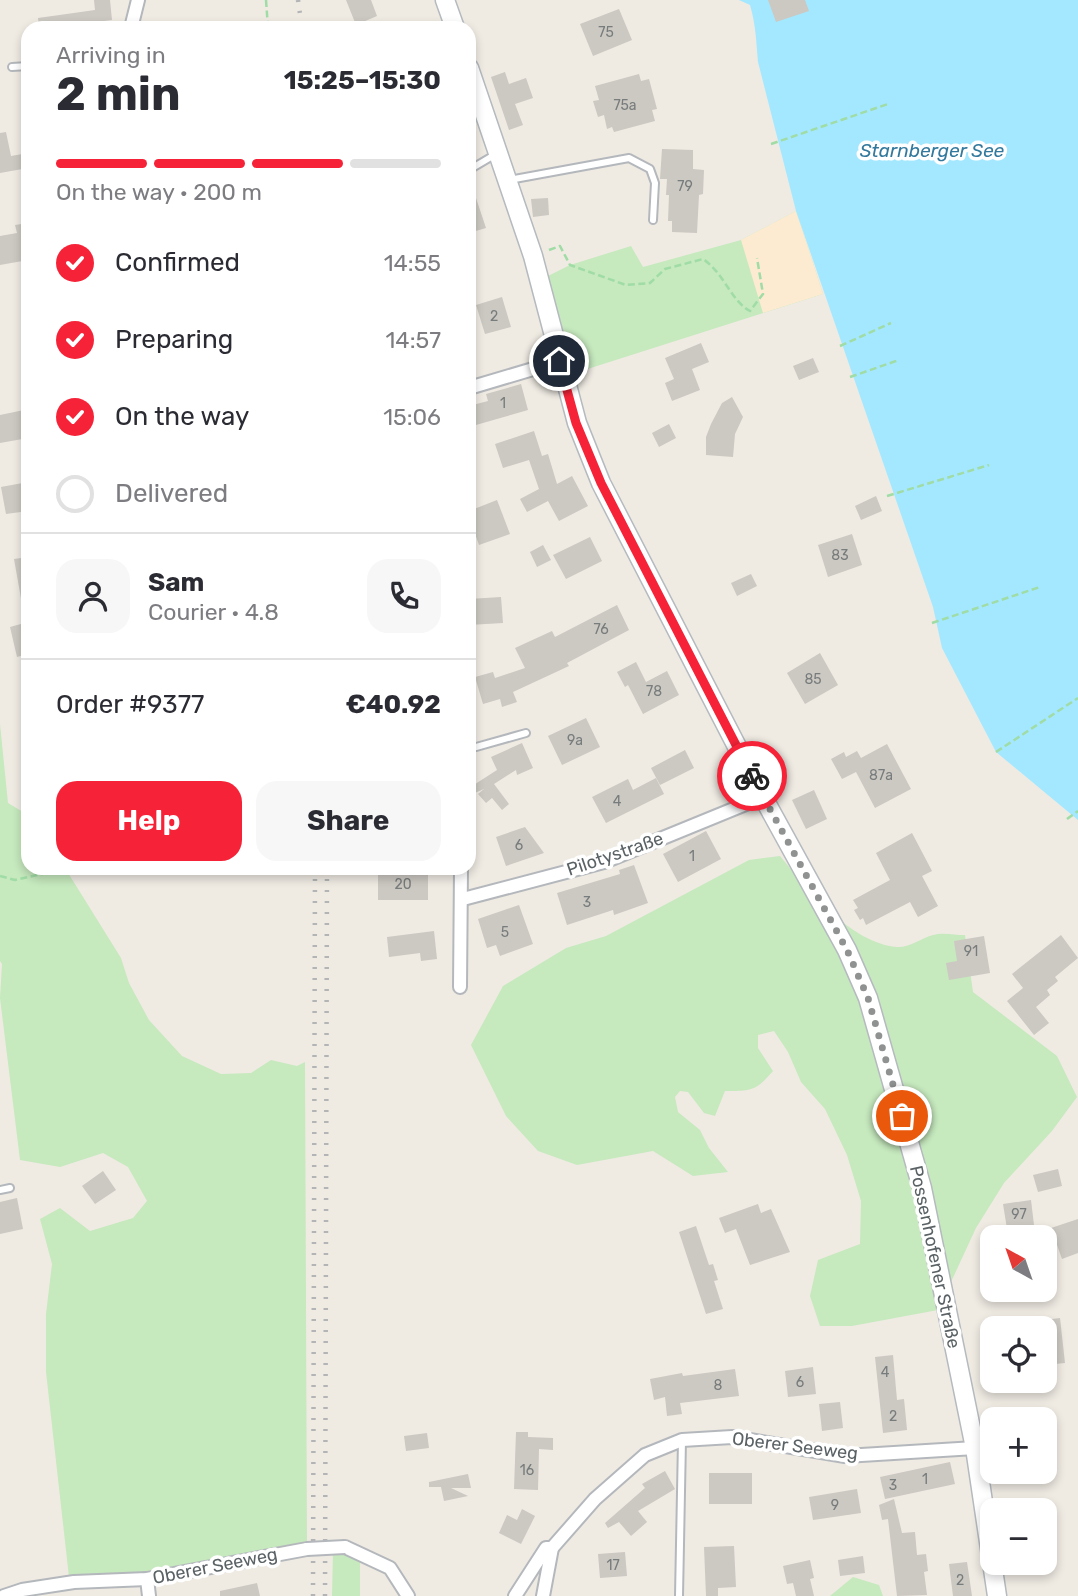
<!DOCTYPE html>
<html lang="en">
<head>
<meta charset="utf-8">
<style>
  body { margin:0; font-family:Rubik,sans-serif; background:#f7f7f7; color:#2b2b33; height:100vh; display:flex; flex-direction:column; font-size:26px; white-space:nowrap }
  * { box-sizing:border-box; margin:0 }
  p { font-size:23px; color:#7c7c81 }
  .icon { flex:none; width:38px; height:38px; fill:none; stroke:currentColor; stroke-width:2; stroke-linecap:round; stroke-linejoin:round }
  .map { position:relative; flex:1; overflow:hidden }
  .panel { position:absolute; left:21px; top:21px; width:455px; height:854px; display:flex; flex-direction:column; background:#fff; border-radius:21px; box-shadow:0 4px 10px #0003 }
  .panel>* { flex:none }
  .needle { width:46px; rotate:320deg }
  .tools { position:absolute; left:980px; top:1225px; display:grid; gap:14px }
  .tools a { display:grid; place-items:center; width:77px; height:77px; border-radius:14px; background:#fff; box-shadow:0 4px 10px #0003; font-size:35px }
  .pin { position:absolute; display:grid; place-items:center; width:60px; height:60px; color:#fff; margin:-30px; border:4px solid #fff; border-radius:50%; box-shadow:0 2px 7px #0007 }
  .courier { position:absolute; display:grid; place-items:center; width:70px; height:70px; margin:-35px; border:5px solid #f62338; border-radius:50%; background:#fff; color:#222; box-shadow:0 2px 9px #0007 }
  .head em { font-style:normal; font-weight:700 }
  .head div { display:flex; flex-direction:column-reverse }
  .head { display:flex; align-items:center; justify-content:space-between; height:119px; padding:0 35px }
  h1 { font-size:46px; font-weight:700; line-height:52px }
  .bar { display:grid; grid-template-columns:repeat(4,1fr); gap:10px 7px; align-content:center; height:84px; padding:0 35px }
  .bar i { height:9px; border-radius:5px; background:#e1e1e2 }
  .bar .current { background:#f62338 }
  .bar p { grid-column:span 4 }
  .line { display:flex; align-items:center; gap:18px; padding:0 35px; border-top:2px solid #e1e1e2 }
  .line div { flex:1 }
  .round { display:grid; place-items:center; flex:none; width:74px; height:74px; border-radius:21px; background:#f7f7f7 }
  ol { padding:0 35px; list-style:none }
  li { display:flex; align-items:center; gap:21px; height:77px }
  li p { margin-inline-start:auto }
  li .icon { padding:7px; border-radius:50%; background:#f62338; color:#fff; stroke-width:4 }
  li:last-child { color:#7c7c81 }
  li i { width:38px; height:38px; border:4px solid #e1e1e2; border-radius:50% }
  .primary-button { display:flex; gap:14px; margin-top:auto; padding:14px 35px }
  .primary-button a { flex:1; height:80px; border-radius:21px; background:#f62338; color:#fff; font-size:28px; font-weight:700; line-height:80px; text-align:center }
  .primary-button a+a { background:#f7f7f7; color:#2b2b33 }
  .map>svg:first-child { display:block }
  .green { fill:#c6e9be }
  .sand { fill:#fdebd1 }
  .water { fill:#a4e8ff }
  .building { fill:#ccc8c2 }
  .lines { fill:none; stroke-linecap:round; stroke-linejoin:round }
  .service-casing { stroke:#b4b8bc; stroke-width:10 }
  .minor-casing { stroke:#b4b8bc; stroke-width:16 }
  .secondary-casing { stroke:#b5babf; stroke-width:21 }
  .path { stroke:#a0dca5; stroke-width:2.5; stroke-dasharray:7 3.5; stroke-linecap:butt }
  .service { stroke:#fff; stroke-width:6 }
  .minor { stroke:#fff; stroke-width:12 }
  .secondary { stroke:#fff; stroke-width:18 }
  .rail { stroke:#b3b4b5; stroke-width:4.5; stroke-dasharray:2 9; stroke-linecap:butt }
  .minor-bridge-casing { stroke:#b4b8bc; stroke-width:16; stroke-linecap:butt }
  .minor-bridge { stroke:#fff; stroke-width:12 }
  .done { stroke:#8f9291; stroke-width:7; stroke-dasharray:0 12.6 }
  .route { stroke:#f62338; stroke-width:9 }
  .labels { text-anchor:middle; dominant-baseline:central; stroke-width:7; stroke-linejoin:round; paint-order:stroke }
  .number-label { font-size:14px; fill:#777c7c }
  .street-label { font-size:18px; fill:#5b6265; stroke:#fff }
  .water-label { font-size:19px; font-style:italic; fill:#32799d; stroke:#fff }
</style>
</head>
<body>
<div class="map">
<svg width="1078" height="1596" viewBox="0 0 1078 1596">
  <rect width="100%" height="100%" fill="#efebe3"/>
  <g class="green">
    <polygon points="796,211 823,294 575,373 548,276 570,265 631,246 643,267 741,240"/>
    <polygon points="0,724 8,803 28,815 28,868 65,868 121,958 129,983 149,1020 182,1056 221,1074 251,1073 271,1060 297,1066 305,1062 307,1545 147,1575 69,1577 46,1372 46,1314 52,1264 40,1219 60,1208 90,1231 133,1218 147,1201 128,1167 103,1153 60,1167 20,1160 0,998 2,964 0,961"/>
    <path d="M780,856c28,34 71,87 117,91 12,1 25,-9 36,-12 10,-3 22,0 32,0l8,57 84,64 20,41 -25,34 -48,52 -28,45 -38,82 -86,16h-32l-10,-30 8,-36 42,-16 1,-43 -14,-46 -22,-46 -24,-27 -13,-30 -14,-21 -16,4v13l15,23c-17,20 -22,20 -48,20l-10,25 -11,-3 -16,-21 -8,-1 -5,6 3,15 22,18 9,18 19,24 -35,4 -40,-25 -76,14 -39,-14 -32,-35 -35,-71 32,-59 63,-38 40,-12 143,-76z"/>
    <polygon points="333,1551 346,1551 360,1558 360,1596 332,1596"/>
    <polygon points="853,1577 879,1585 883,1596 830,1596"/>
  </g>
  <polygon class="sand" points="796,211 823,294 763,313 741,240"/>
  <path class="water" d="M739,0h339v820l-82,-68 -54,-104 -9,-41 -137,-396 -38,-149c-2,-21 -2,-36 -8,-57z"/>
  <g class="building">
    <polygon points="94,0 110,0 112,20 81,24 82,28 39,28 38,18 95,10"/>
    <polygon points="346,0 371,0 377,16 356,25"/>
    <polygon points="768,0 805,0 809,11 776,22"/>
    <polygon points="619,9 632,40 593,56 580,24"/>
    <polygon points="505,72 509,84 526,78 533,98 515,104 523,125 509,130 491,77"/>
    <polygon points="639,74 641,81 649,79 657,109 652,110 655,121 614,132 612,127 607,129 604,115 598,117 593,101 599,100 595,86"/>
    <polygon points="6,132 11,156 28,153 28,168 0,173 0,133"/>
    <polygon points="662,149 693,150 693,169 704,170 703,194 699,195 697,233 672,232 672,221 668,221 669,195 666,195 667,179 660,179"/>
    <polygon points="471,183 486,228 469,233 469,184"/>
    <polygon points="548,198 549,215 533,217 531,199"/>
    <polygon points="28,223 28,260 0,265 0,236 17,233 15,225"/>
    <polygon points="502,297 511,327 485,334 476,305"/>
    <polygon points="701,343 709,362 692,369 700,390 672,401 665,383 674,379 665,358"/>
    <polygon points="813,358 819,372 799,380 793,366"/>
    <polygon points="521,384 528,410 469,427 469,406 488,401 486,394"/>
    <polygon points="732,397 743,417 735,434 733,457 706,455 706,437 711,424 722,403"/>
    <polygon points="24,410 26,421 28,421 28,438 0,443 0,415"/>
    <polygon points="669,424 676,438 659,447 652,433"/>
    <polygon points="534,431 542,456 548,454 557,484 572,476 588,506 559,521 548,501 527,512 520,499 539,489 529,460 503,468 495,444"/>
    <polygon points="28,482 28,511 6,514 1,487"/>
    <polygon points="876,496 882,511 861,520 855,506"/>
    <polygon points="497,500 510,534 479,545 469,517 469,511"/>
    <polygon points="852,534 862,565 828,577 818,545"/>
    <polygon points="590,537 602,561 566,579 553,555"/>
    <polygon points="543,545 551,560 537,567 530,552"/>
    <polygon points="28,557 28,604 22,604 14,559"/>
    <polygon points="751,574 757,586 737,596 731,583"/>
    <polygon points="501,597 503,623 469,625 469,599"/>
    <polygon points="617,605 629,630 567,663 569,666 513,692 517,702 502,707 500,699 483,704 475,677 493,672 495,678 525,668 515,648 552,631 555,637"/>
    <polygon points="28,622 28,654 17,657 10,627"/>
    <polygon points="820,653 838,685 805,704 787,673"/>
    <polygon points="636,662 646,682 667,671 679,695 643,714 628,685 625,687 617,672"/>
    <polygon points="586,718 600,747 562,765 548,736"/>
    <polygon points="522,743 533,768 517,775 516,770 494,784 509,804 502,810 492,798 486,803 478,794 484,789 470,795 469,788 497,770 491,757"/>
    <polygon points="887,744 911,789 875,808 856,772 842,779 831,759 844,752 846,757 857,751 861,758"/>
    <polygon points="685,750 694,768 660,785 651,768"/>
    <polygon points="656,778 664,794 606,823 592,797 628,779 633,790"/>
    <polygon points="814,790 827,819 806,829 792,800"/>
    <polygon points="525,827 544,853 506,866 496,837"/>
    <polygon points="706,831 721,859 678,882 663,854"/>
    <polygon points="912,833 932,871 922,876 938,906 918,917 910,902 866,925 863,918 860,920 854,910 858,908 853,900 890,880 876,853"/>
    <polygon points="634,865 648,903 614,915 613,910 567,925 557,893 620,874 619,870"/>
    <rect x="378" y="868" width="50" height="32"/>
    <polygon points="519,905 533,944 500,956 496,945 487,948 478,919"/>
    <polygon points="434,931 437,959 421,961 420,953 389,957 387,937"/>
    <polygon points="1061,935 1078,958 1055,977 1058,981 1047,990 1050,995 1036,1007 1049,1023 1034,1035 1007,1001 1023,988 1012,974"/>
    <polygon points="984,936 990,973 949,980 946,963 957,961 954,941"/>
    <polygon points="1058,1169 1062,1186 1038,1192 1033,1175"/>
    <polygon points="103,1171 116,1190 95,1204 82,1186"/>
    <polygon points="17,1198 23,1229 0,1234 0,1202"/>
    <polygon points="1031,1200 1034,1225 1007,1229 1003,1204"/>
    <polygon points="758,1204 761,1213 771,1209 790,1252 750,1265 736,1229 725,1233 719,1218"/>
    <polygon points="1078,1219 1078,1253 1062,1259 1051,1228"/>
    <polygon points="696,1226 709,1265 713,1264 718,1280 714,1281 723,1309 706,1314 679,1232"/>
    <polygon points="1060,1318 1065,1363 1045,1365 1045,1320"/>
    <polygon points="893,1355 897,1400 904,1399 907,1430 883,1433 875,1357"/>
    <polygon points="813,1367 816,1394 788,1397 785,1371"/>
    <polygon points="735,1369 739,1396 680,1403 682,1414 667,1416 665,1397 654,1400 650,1379 682,1373 683,1376"/>
    <polygon points="840,1402 843,1428 822,1431 819,1404"/>
    <polygon points="516,1432 528,1432 528,1437 553,1438 553,1450 539,1449 538,1490 514,1489"/>
    <polygon points="427,1433 429,1448 406,1451 404,1436"/>
    <polygon points="950,1462 955,1484 885,1499 880,1477"/>
    <polygon points="665,1471 675,1489 638,1511 647,1522 631,1536 619,1522 608,1528 605,1523 645,1488 642,1484"/>
    <rect x="709" y="1473" width="43" height="31"/>
    <polygon points="468,1474 471,1488 451,1488 468,1496 444,1501 441,1487 429,1487 429,1482"/>
    <polygon points="857,1489 861,1513 813,1520 809,1497"/>
    <polygon points="894,1499 902,1533 915,1532 917,1555 926,1554 928,1571 924,1572 927,1595 897,1596 888,1519 882,1520 879,1505"/>
    <polygon points="522,1509 535,1516 521,1544 499,1533 507,1515 517,1520"/>
    <polygon points="734,1546 736,1587 718,1588 718,1596 706,1596 704,1547"/>
    <polygon points="625,1552 627,1576 600,1578 598,1554"/>
    <polygon points="863,1556 865,1573 840,1576 838,1560"/>
    <polygon points="810,1560 814,1578 810,1579 814,1596 796,1596 793,1583 787,1584 783,1566"/>
    <polygon points="967,1562 972,1596 953,1596 949,1564"/>
    <polygon points="257,1583 260,1596 220,1596 220,1591"/>
  </g>
  <g class="lines">
    <defs>
      <g id="service">
        <polyline points="12,67 28,66"/>
        <polyline points="469,170 496,154"/>
        <polyline points="509,180 629,158 650,169 655,183 653,220"/>
        <polyline points="469,749 526,733"/>
        <polyline points="0,1190 10,1188"/>
        <polyline points="679,1596 682,1440"/>
      </g>
      <g id="minor">
        <polyline points="131,28 138,0"/>
        <polyline points="469,388 560,361"/>
        <polyline points="463,899 604,862 763,797"/>
        <polyline points="460,987 461,868"/>
        <polyline points="345,1547 390,1568 408,1596"/>
        <polyline points="147,1579 149,1596"/>
        <polyline points="4,1596 22,1590 74,1582 147,1579 307,1549"/>
        <polyline points="515,1596 546,1548 552,1548 595,1499 645,1455 682,1440 732,1437 845,1456 975,1448"/>
        <polyline points="543,1596 552,1548"/>
      </g>
      <g id="secondary">
        <polyline points="445,0 455,28"/>
        <polyline points="469,68 533,256 577,423 601,483 763,797 847,950 868,998 922,1188 975,1448 997,1596"/>
      </g>
    </defs>
    <use href="#service" class="service-casing"/>
    <use href="#minor" class="minor-casing"/>
    <use href="#secondary" class="secondary-casing"/>
    <g class="path">
      <polyline points="266,0 268,28"/>
      <polyline points="771,144 888,104"/>
      <path d="M549,250l11,-4 10,19 56,20 24,-2 15,-14 38,-10c21,14 28,42 47,52l13,-17 -6,-36"/>
      <polyline points="840,346 891,323"/>
      <polyline points="850,377 899,360"/>
      <polyline points="887,496 989,465"/>
      <polyline points="932,623 1040,587"/>
      <polyline points="996,752 1078,698"/>
      <polyline points="1067,819 1078,811"/>
      <polyline points="0,876 15,880 69,868"/>
    </g>
    <use href="#service" class="service"/>
    <use href="#minor" class="minor"/>
    <use href="#secondary" class="secondary"/>
    <g class="rail">
      <polyline points="298,0 302,28"/>
      <polyline points="313,1596 315,868"/>
      <polyline points="325,1596 327,868"/>
    </g>
    <defs>
      <polyline id="minor-bridge" points="307,1549 345,1547"/>
    </defs>
    <use href="#minor-bridge" class="minor-bridge-casing"/>
    <use href="#minor-bridge" class="minor-bridge"/>
  </g>
  <g class="lines">
    <polyline class="done" points="752,776 847,950 868,998 902,1116"/>
    <polyline class="route" points="559,361 576,423 601,483 752,776"/>
  </g>
  <g class="labels">
    <g class="number-label">
      <text x="606" y="32">75</text>
      <text x="625" y="105">75a</text>
      <text x="685" y="186">79</text>
      <text x="494" y="316">2</text>
      <text x="503" y="403">1</text>
      <text x="840" y="555">83</text>
      <text x="601" y="629">76</text>
      <text x="813" y="679">85</text>
      <text x="654" y="691">78</text>
      <text x="575" y="740">9a</text>
      <text x="881" y="775">87a</text>
      <text x="617" y="801">4</text>
      <text x="519" y="845">6</text>
      <text x="692" y="856">1</text>
      <text x="403" y="884">20</text>
      <text x="587" y="902">3</text>
      <text x="505" y="932">5</text>
      <text x="971" y="951">91</text>
      <text x="1019" y="1214">97</text>
      <text x="885" y="1372">4</text>
      <text x="800" y="1382">6</text>
      <text x="718" y="1385">8</text>
      <text x="893" y="1416">2</text>
      <text x="527" y="1470">16</text>
      <text x="925" y="1479">1</text>
      <text x="893" y="1485">3</text>
      <text x="835" y="1505">9</text>
      <text x="613" y="1565">17</text>
      <text x="960" y="1580">2</text>
    </g>
    <g class="street-label">
      <text transform="translate(615 854) rotate(-19)">Pilotystraße</text>
      <text transform="translate(935 1257) rotate(78)">Possenhofener Straße</text>
      <text transform="translate(795 1446) rotate(7)">Oberer Seeweg</text>
      <text transform="translate(215 1566) rotate(-11)">Oberer Seeweg</text>
    </g>
    <g class="water-label">
      <text x="932" y="150">Starnberger See</text>
    </g>
  </g>
</svg>
<div class="tools">
<a><svg class="needle" viewBox="-14 -14 28 28"><path d="M0-13l5 13h-10z" fill="#e53935"/><path d="M0 13l5-13h-10z" fill="#7c7c81"/></svg></a>
<a><svg class="icon" aria-label="locate" viewBox="0 0 24 24"><circle cx="12" cy="12" r="6"/><path d="M12 2v4M12 18v4M2 12h4M18 12h4"/></svg></a>
<a>+</a>
<a>−</a>
</div>
<div class="pin" style="left:902px;top:1116px;background:#ea580c"><svg class="icon" aria-label="bag" viewBox="0 0 24 24"><path d="M5 8h14l-1 12H6zM9 8a3 3 0 0 1 6 0"/></svg></div>
<div class="pin" style="left:559px;top:361px;background:#1f2937"><svg class="icon" aria-label="home" viewBox="0 0 24 24"><path d="M3 11l9-7 9 7M6 9v11h12V9"/></svg></div>
<div class="courier" style="left:752px;top:776px"><svg class="icon" aria-label="bike" viewBox="0 0 24 24"><circle cx="6" cy="16" r="4"/><circle cx="18" cy="16" r="4"/><path d="M6 16l4-8h5l3 8M10 8l3 8H6M13 5h3"/></svg></div>
<section class="panel">
<div class="head"><div><h1>2 min</h1><p>Arriving in</p></div><em>15:25–15:30</em></div>
<div class="bar"><i class="current"></i><i class="current"></i><i class="current"></i><i></i><p>On the way · 200 m</p></div>
<ol>
<li><svg class="icon" aria-label="check" viewBox="0 0 24 24"><path d="M5 12l5 5 9-10"/></svg>Confirmed<p>14:55</p></li>
<li><svg class="icon" aria-label="check" viewBox="0 0 24 24"><path d="M5 12l5 5 9-10"/></svg>Preparing<p>14:57</p></li>
<li><svg class="icon" aria-label="check" viewBox="0 0 24 24"><path d="M5 12l5 5 9-10"/></svg>On the way<p>15:06</p></li>
<li><i></i>Delivered</li>
</ol>
<div class="line" style="height:126px"><a class="round"><svg class="icon" aria-label="person" viewBox="0 0 24 24"><circle cx="12" cy="8" r="4"/><path d="M4 21q1-7 8-7t8 7"/></svg></a><div><b>Sam</b><p>Courier · 4.8</p></div><a class="round"><svg class="icon" aria-label="phone" viewBox="0 0 24 24"><path d="M5 4h4l2 5-3 2q2 4 5 5l2-3 5 2v4C11 20 4 13 5 4z"/></svg></a></div>
<div class="line" style="height:91px"><div>Order #9377</div><b>€40.92</b></div>
<div class="primary-button"><a>Help</a><a>Share</a></div>
</section>
</div>
</body>
</html>
